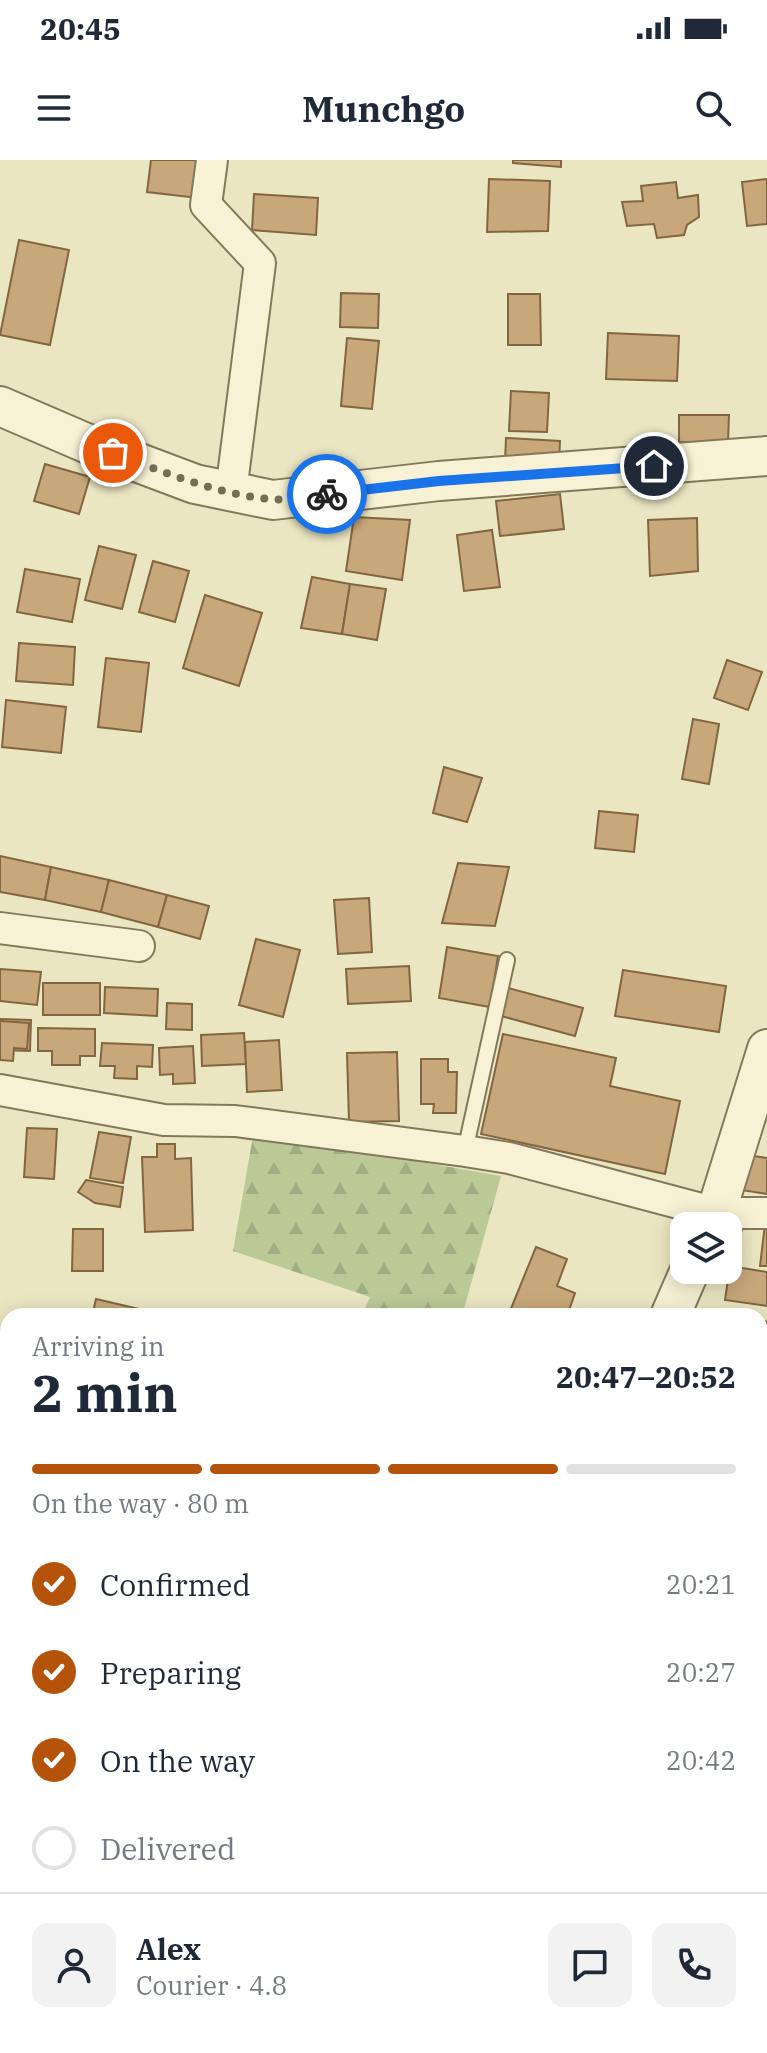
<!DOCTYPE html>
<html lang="en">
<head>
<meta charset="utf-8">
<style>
  body { margin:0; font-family:"IBM Plex Serif",serif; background:#f2f2f3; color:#1f2937; height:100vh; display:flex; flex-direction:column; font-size:30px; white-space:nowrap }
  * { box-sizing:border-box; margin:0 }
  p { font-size:26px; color:#747a83 }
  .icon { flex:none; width:44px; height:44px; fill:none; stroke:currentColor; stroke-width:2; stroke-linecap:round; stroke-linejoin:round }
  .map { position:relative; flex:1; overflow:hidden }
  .details { position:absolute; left:0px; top:1148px; width:768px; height:746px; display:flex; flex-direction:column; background:#fff; border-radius:24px 24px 0 0; box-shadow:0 4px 20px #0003 }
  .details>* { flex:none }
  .tools { position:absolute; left:670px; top:1052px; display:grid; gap:16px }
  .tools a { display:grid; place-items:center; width:72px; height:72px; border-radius:16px; background:#fff; box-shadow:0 4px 20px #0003; font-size:40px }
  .pin { position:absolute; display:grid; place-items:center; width:68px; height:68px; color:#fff; margin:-34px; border:4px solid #fff; border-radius:50%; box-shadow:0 2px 8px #0007 }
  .courier { position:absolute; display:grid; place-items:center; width:80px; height:80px; margin:-40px; border:6px solid #1a73e8; border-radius:50%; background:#fff; color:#222; box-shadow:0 2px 10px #0007 }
  .head em { font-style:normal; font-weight:700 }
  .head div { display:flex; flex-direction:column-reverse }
  .head { display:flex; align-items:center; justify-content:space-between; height:136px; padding:0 32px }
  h1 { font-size:52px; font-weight:700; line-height:60px }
  .bar { display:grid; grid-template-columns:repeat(4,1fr); gap:12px 8px; align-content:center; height:96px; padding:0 32px }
  .bar i { height:10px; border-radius:6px; background:#e0e1e3 }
  .bar .on { background:#b45309 }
  .bar p { grid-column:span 4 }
  .line { display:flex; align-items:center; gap:20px; padding:0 32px; border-top:2px solid #e0e1e3 }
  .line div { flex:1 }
  .round { display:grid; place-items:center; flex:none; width:84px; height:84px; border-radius:16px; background:#f2f2f3 }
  ol { padding:0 32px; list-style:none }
  li { display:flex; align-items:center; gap:24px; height:88px }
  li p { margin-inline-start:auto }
  li .icon { padding:8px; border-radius:50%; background:#b45309; color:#fff; stroke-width:4 }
  li:last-child { color:#747a83 }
  li i { width:44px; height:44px; border:4px solid #e0e1e3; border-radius:50% }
  .status { display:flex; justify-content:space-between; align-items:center; height:56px; padding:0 40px; background:#fff; direction:ltr }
  .status svg { height:22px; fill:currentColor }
  header { display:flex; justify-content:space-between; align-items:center; height:104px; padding:0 32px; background:#fff; font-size:36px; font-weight:700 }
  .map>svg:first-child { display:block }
  .forest { fill:url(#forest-firs) }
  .building { fill:#c8a77a; stroke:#826641; stroke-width:2 }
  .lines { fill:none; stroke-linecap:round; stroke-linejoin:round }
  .service-casing { stroke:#84785a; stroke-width:18 }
  .minor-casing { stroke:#84785a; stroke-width:34 }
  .tertiary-casing { stroke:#84785a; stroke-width:42 }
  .service { stroke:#f7f2d5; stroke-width:14 }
  .minor { stroke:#f7f2d5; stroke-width:30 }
  .tertiary { stroke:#f7f2d5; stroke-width:38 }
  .done { stroke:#756e57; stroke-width:8; stroke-dasharray:0 14.4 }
  .route { stroke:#1a73e8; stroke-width:10 }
</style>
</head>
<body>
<div class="status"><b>20:45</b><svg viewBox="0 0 49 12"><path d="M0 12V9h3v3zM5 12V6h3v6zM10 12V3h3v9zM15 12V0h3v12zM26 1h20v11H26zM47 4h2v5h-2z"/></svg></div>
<header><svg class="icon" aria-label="menu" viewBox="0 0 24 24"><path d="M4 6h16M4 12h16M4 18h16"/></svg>Munchgo<svg class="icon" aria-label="search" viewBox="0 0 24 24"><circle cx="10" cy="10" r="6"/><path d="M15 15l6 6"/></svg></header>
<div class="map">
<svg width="767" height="1893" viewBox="0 0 767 1893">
  <defs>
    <pattern id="forest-firs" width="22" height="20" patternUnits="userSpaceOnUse" patternTransform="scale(2)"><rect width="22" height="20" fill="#bbc997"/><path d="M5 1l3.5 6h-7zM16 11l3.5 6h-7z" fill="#a1ad82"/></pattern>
  </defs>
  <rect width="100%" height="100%" fill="#ebe6c2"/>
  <polygon class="forest" points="253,976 280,977 501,1016 462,1156 362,1156 370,1137 233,1091"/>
  <g class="building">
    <polygon points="151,0 202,0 198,38 147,32"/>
    <polygon points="513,0 561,0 561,7 513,3"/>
    <polygon points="489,19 550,21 548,71 487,72"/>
    <polygon points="767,19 767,64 747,66 742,22"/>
    <polygon points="676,22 678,38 698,35 699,57 687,65 684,75 657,78 654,64 627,66 622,42 643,41 641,26"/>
    <polygon points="254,34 318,38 316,75 252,70"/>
    <polygon points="19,80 69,90 50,185 0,175"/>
    <polygon points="341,133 379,134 378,168 340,167"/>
    <polygon points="508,134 540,134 541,185 508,185"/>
    <polygon points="608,173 679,176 677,221 606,219"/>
    <polygon points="347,178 379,181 372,249 341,246"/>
    <polygon points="511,231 549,233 547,272 509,271"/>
    <polygon points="679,255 729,255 728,282 679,282"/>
    <polygon points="506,278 560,281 559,304 505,301"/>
    <polygon points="45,304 90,317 79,354 34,341"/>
    <polygon points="560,334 564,369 500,376 496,341"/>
    <polygon points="354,357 410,360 402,420 346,411"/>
    <polygon points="697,358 698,411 650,416 648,360"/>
    <polygon points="492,370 500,427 464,431 457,375"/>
    <polygon points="99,386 136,395 122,449 85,440"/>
    <polygon points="153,401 189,411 175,462 139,452"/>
    <polygon points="25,409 80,419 72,462 17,452"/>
    <polygon points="312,417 350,424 342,474 301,468"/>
    <polygon points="350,424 386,429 377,480 342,474"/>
    <polygon points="205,435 262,453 239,526 183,508"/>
    <polygon points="19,483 75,487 73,525 16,521"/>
    <polygon points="106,498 149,503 141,572 98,567"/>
    <polygon points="727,500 762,512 748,550 714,538"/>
    <polygon points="6,540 66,547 61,593 2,587"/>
    <polygon points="693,559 719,564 709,624 682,619"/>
    <polygon points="444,607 482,618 467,662 433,653"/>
    <polygon points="599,651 638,655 634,692 595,688"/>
    <polygon points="0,696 51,707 45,740 0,732"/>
    <polygon points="458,703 509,707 495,766 442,763"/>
    <polygon points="51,707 109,720 101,752 45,740"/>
    <polygon points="109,720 167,735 158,767 101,752"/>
    <polygon points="167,735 209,746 200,779 158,767"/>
    <polygon points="369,738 372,792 338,794 334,740"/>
    <polygon points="256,779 300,790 283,857 239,845"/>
    <polygon points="447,787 498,796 490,847 439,838"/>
    <polygon points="409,806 411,841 348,844 346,809"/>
    <polygon points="0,809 41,812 37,845 0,841"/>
    <polygon points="623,810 726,826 719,872 615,856"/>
    <rect x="43" y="823" width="57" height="32"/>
    <polygon points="105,827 158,829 157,856 104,853"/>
    <polygon points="508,828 583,848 575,876 501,856"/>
    <polygon points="167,843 192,844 192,870 166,869"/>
    <polygon points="0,859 31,860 30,891 0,890"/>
    <polygon points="0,861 29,863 27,889 14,888 13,901 0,900"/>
    <polygon points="38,868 95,869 95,896 80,896 80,905 52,905 52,891 38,891"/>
    <polygon points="244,873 246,904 202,906 201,875"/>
    <polygon points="503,874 616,898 610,926 680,941 665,1014 481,974"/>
    <polygon points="279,880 282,930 247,932 245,882"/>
    <polygon points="102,883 153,885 152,907 137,906 137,919 114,918 115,906 100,906"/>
    <polygon points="193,886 195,923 173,924 173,914 160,915 159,888"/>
    <polygon points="397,892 399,961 349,962 347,893"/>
    <polygon points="421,899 448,899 448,912 457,912 456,953 433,953 434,944 421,944"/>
    <polygon points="27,968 57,969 54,1019 24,1017"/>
    <polygon points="99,972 131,977 123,1023 90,1018"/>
    <polygon points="157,984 175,984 175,999 191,998 193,1070 145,1072 142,997 157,997"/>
    <polygon points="747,995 767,998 767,1034 741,1030"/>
    <polygon points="86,1020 123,1027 120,1047 95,1043 78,1032"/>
    <polygon points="744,1063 735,1093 728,1091 728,1066"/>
    <polygon points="765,1064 767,1065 767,1106 760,1106"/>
    <polygon points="73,1069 103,1069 103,1111 72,1111"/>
    <polygon points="536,1087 567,1099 557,1126 575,1133 567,1156 508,1156"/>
    <polygon points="730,1106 767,1112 767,1146 725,1140"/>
    <polygon points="96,1139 152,1152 151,1156 92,1156"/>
    <polygon points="760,1159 767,1162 767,1209 760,1207"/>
    <polygon points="763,1247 767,1249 767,1288 760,1285 760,1256"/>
    <polygon points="4,1320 8,1322 8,1391 0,1387 0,1327"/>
    <polygon points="767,1433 767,1491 760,1489 760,1465"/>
    <polygon points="760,1588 767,1589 767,1657 760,1655"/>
    <polygon points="762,1750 767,1750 767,1778 760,1778"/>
    <polygon points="8,1849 8,1886 11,1886 0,1888 0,1851"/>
    <polygon points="122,1886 178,1886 174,1893 117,1893"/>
    <rect x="213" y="1886" width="38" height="7"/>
    <polygon points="460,1886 507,1886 503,1893 456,1893"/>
    <rect x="679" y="1886" width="44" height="7"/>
  </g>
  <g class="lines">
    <defs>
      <polyline id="service" points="465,991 507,800"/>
      <g id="minor">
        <polyline points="212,0 206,45 260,103 231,332"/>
        <polyline points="0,768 139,786"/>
        <polyline points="0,930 164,960 235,961 465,991 509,998 716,1053 767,1053"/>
        <polyline points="760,1394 767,1396"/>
        <polyline points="0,1402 8,1406"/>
        <polyline points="73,1893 83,1886"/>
        <polyline points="258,1893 260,1886"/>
      </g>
      <g id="tertiary">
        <polyline points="0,246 86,283 195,324 273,340 439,321 767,296"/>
        <polyline points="710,1066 716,1053 767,889"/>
        <polyline points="670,1156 690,1110"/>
        <polyline points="601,1886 608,1893"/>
      </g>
    </defs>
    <use href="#service" class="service-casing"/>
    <use href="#minor" class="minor-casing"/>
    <use href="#tertiary" class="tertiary-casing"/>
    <use href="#service" class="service"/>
    <use href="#minor" class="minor"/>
    <use href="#tertiary" class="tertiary"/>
  </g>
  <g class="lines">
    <path class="done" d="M113,293c51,19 102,41 157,46 18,2 39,-3 57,-5"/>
    <polyline class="route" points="327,334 439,321 654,306"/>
  </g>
</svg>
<div class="tools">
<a><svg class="icon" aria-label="layers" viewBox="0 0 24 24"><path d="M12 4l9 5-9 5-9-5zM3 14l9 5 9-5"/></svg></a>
</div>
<div class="pin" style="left:113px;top:293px;background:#ea580c"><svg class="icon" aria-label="bag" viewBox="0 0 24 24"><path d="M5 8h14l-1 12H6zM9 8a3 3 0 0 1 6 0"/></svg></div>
<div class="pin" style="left:654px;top:306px;background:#1f2937"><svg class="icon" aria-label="home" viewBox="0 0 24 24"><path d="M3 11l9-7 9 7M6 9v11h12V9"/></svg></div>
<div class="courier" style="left:327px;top:334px"><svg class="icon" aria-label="bike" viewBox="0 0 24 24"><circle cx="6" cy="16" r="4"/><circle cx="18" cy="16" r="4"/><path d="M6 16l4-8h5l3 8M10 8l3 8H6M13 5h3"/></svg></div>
<section class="details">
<div class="head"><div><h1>2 min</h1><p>Arriving in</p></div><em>20:47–20:52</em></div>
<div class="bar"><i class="on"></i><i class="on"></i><i class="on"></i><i></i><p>On the way · 80 m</p></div>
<ol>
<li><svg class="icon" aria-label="check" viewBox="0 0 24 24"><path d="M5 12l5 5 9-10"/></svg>Confirmed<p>20:21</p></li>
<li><svg class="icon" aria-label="check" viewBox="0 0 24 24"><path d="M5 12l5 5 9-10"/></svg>Preparing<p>20:27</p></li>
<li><svg class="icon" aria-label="check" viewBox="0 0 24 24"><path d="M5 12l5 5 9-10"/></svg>On the way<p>20:42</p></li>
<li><i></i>Delivered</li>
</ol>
<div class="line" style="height:144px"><a class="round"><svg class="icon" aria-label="person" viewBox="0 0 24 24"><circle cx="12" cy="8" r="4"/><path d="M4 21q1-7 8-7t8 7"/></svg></a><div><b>Alex</b><p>Courier · 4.8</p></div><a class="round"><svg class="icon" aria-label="chat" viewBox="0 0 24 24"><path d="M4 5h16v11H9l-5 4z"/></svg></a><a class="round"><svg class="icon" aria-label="phone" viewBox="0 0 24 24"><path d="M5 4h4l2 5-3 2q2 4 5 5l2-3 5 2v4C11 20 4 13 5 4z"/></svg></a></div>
</section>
</div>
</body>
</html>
